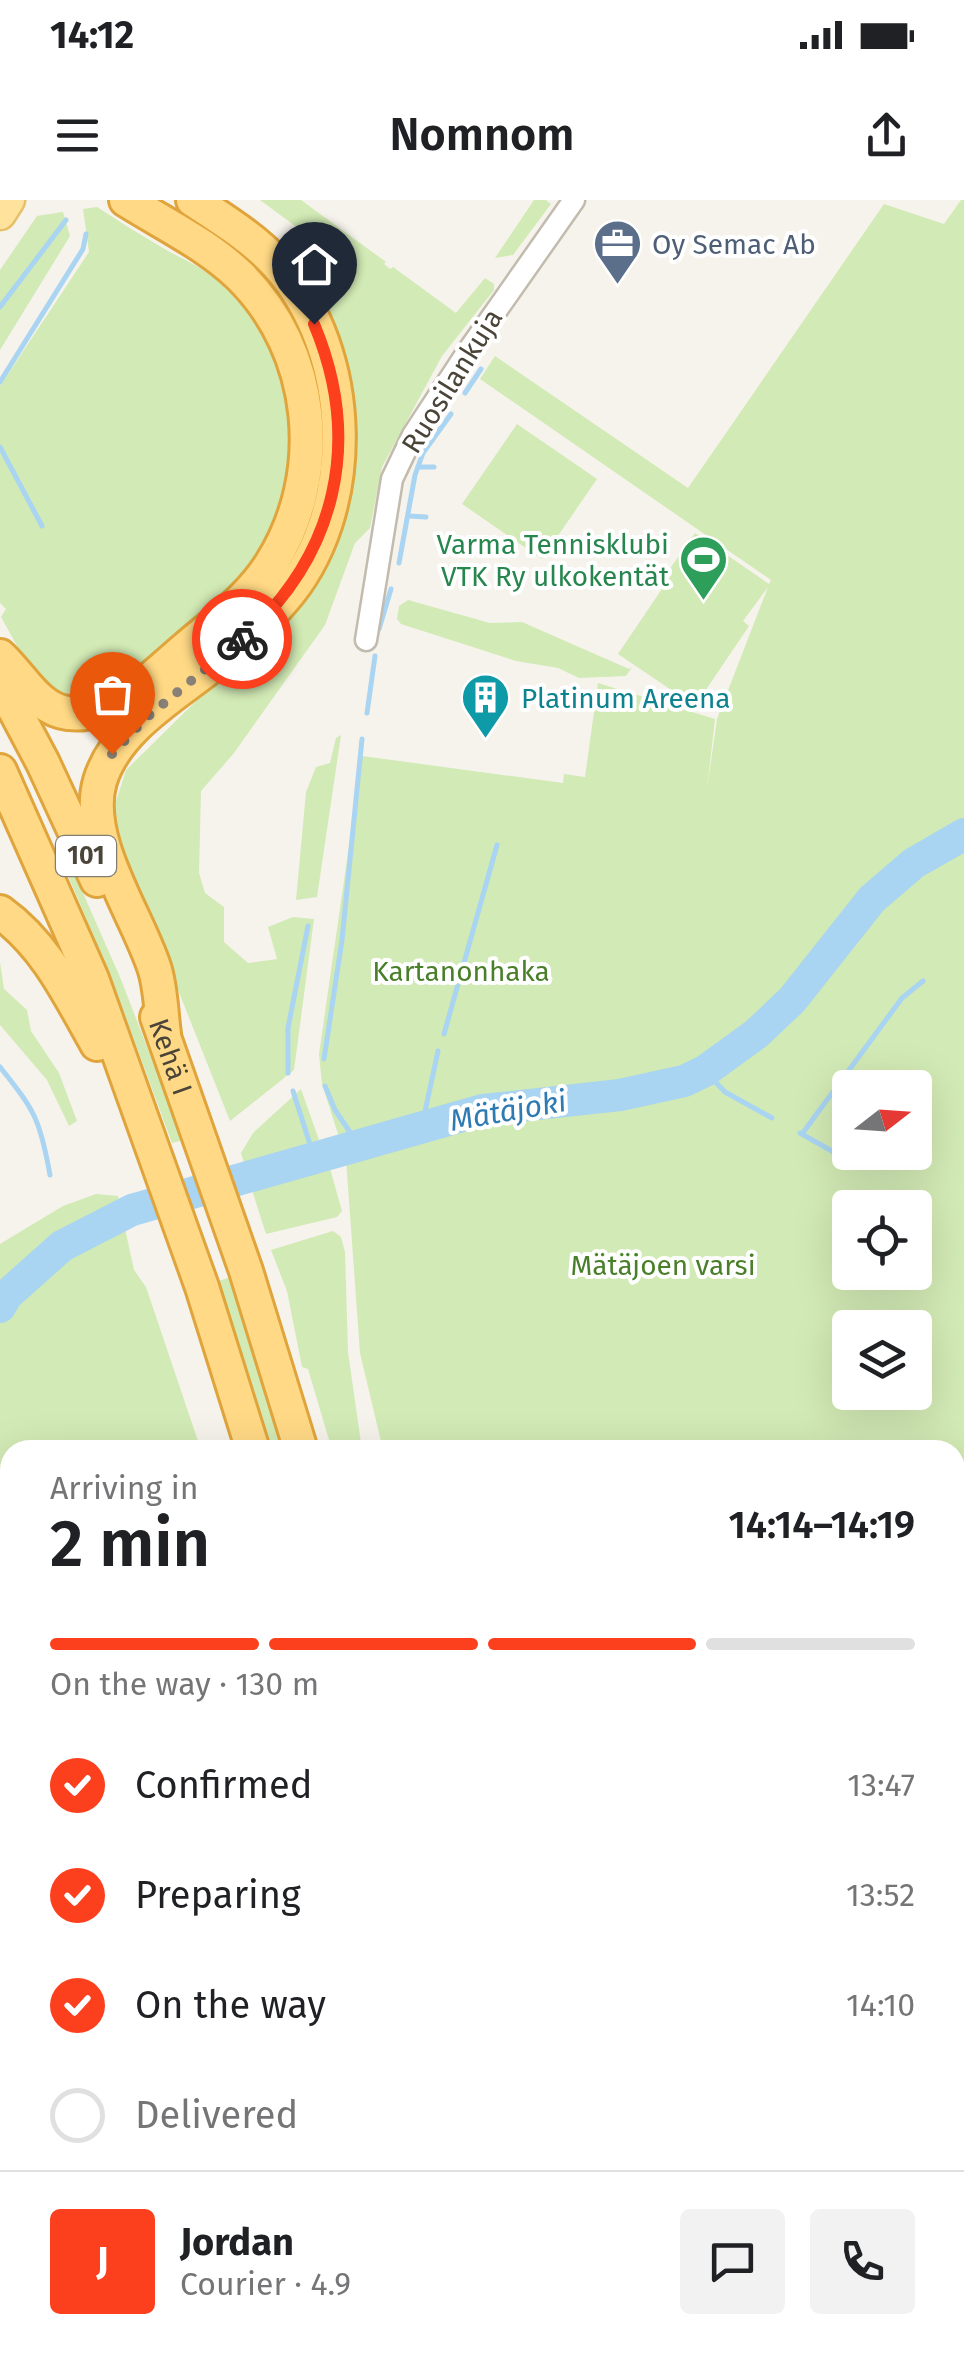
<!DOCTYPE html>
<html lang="en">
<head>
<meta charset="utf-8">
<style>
  body { margin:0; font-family:"Fira Sans",sans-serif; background:#f2f2f2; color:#202124; height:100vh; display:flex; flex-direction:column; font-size:38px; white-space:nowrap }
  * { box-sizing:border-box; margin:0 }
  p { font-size:32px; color:#757577 }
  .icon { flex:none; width:55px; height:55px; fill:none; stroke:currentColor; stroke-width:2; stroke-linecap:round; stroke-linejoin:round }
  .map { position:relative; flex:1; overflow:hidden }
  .drawer { position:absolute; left:0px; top:1240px; width:965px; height:932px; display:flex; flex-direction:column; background:#fff; border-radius:30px 30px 0 0; box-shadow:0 10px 40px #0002 }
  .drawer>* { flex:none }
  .needle { width:65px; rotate:73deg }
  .controls { position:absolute; left:832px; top:870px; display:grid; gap:20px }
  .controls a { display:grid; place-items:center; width:100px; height:100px; border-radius:10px; background:#fff; box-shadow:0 10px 40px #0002; font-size:50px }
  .pin { position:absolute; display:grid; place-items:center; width:85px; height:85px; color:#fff; margin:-102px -42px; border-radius:50% 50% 50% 0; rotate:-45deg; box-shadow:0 0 10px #0007 }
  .pin .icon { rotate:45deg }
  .courier { position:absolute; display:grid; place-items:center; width:100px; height:100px; margin:-50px; border:8px solid #fc3f1d; border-radius:50%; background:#fff; color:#222; box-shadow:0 2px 12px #0007 }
  .headline em { font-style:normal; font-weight:600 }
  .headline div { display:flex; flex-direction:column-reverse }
  .headline { display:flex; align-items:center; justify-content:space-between; height:170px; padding:0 50px }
  h1 { font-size:65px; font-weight:600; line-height:75px }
  .bar { display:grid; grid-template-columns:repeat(4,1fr); gap:15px 10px; align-content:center; height:120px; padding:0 50px }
  .bar i { height:12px; border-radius:8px; background:#e0e0e0 }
  .bar .on { background:#fc3f1d }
  .bar p { grid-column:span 4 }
  .line { display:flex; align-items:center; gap:25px; padding:0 50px; border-top:2px solid #e0e0e0 }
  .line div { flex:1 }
  .round { display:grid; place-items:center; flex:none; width:105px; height:105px; border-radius:10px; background:#f2f2f2 }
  ol { padding:0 50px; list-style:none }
  li { display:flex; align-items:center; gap:30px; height:110px }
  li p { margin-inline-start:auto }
  li .icon { padding:10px; border-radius:50%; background:#fc3f1d; color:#fff; stroke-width:4 }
  li:last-child { color:#757577 }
  li i { width:55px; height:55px; border:5px solid #e0e0e0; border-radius:50% }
  .status { display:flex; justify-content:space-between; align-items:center; height:70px; padding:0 50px; background:#fff; direction:ltr }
  .status svg { height:28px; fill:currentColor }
  header { display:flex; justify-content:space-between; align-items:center; height:130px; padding:0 50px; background:#fff; font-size:45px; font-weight:600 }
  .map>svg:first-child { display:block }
  .green { fill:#d2eab5; fill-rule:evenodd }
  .water { fill:#a9d4f2 }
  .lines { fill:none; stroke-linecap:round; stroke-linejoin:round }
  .stream { stroke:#a9d4f2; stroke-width:5 }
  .river { stroke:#a9d4f2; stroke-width:32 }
  .minor-casing { stroke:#c2bbae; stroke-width:25 }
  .primary-casing { stroke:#e6c16a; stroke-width:35 }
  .trunk-casing { stroke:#e0a43c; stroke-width:38 }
  .minor { stroke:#fff; stroke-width:20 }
  .primary { stroke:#ffe39c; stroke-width:30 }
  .trunk { stroke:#ffd985; stroke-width:32 }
  .done { stroke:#878178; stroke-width:10; stroke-dasharray:0 18 }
  .route { stroke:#fc3f1d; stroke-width:12 }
  .labels { text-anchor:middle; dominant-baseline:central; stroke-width:8; stroke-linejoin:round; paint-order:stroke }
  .shield { fill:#fff; stroke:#817c74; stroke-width:2.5 }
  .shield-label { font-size:25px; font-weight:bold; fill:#4b4439 }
  .service-label { font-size:28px; fill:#4e5e75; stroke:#fff; text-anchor:start }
  .street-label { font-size:28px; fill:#4b4439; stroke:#fff }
  .leisure-label { font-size:28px; fill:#27864d; stroke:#fff; text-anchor:end }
  .culture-label { font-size:28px; fill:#0d838f; stroke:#fff; text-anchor:start }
  .park-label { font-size:28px; fill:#4a7f2a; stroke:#fff }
  .water-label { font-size:30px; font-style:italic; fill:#2e7ab2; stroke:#fff }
</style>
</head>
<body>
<div class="status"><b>14:12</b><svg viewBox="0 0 49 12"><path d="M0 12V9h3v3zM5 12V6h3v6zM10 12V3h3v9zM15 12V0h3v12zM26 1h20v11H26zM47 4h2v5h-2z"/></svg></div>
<header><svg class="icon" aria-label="menu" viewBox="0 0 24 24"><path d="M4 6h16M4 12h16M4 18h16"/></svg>Nomnom<svg class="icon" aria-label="share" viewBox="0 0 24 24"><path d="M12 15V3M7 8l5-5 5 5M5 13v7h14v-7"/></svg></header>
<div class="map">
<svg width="964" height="2171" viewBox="0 0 964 2171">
  <rect width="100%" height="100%" fill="#f6f3ec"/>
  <g class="green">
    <polygon points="260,0 301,0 386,62 384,64 390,69 393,67 456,113 485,78 494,84 494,90 442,156 382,267 370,328 355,343 325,425 234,553 201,591 199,673 205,693 224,707 224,742 248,763 277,759 268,727 293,717 314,719 294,870 230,921 121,646 114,608 126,570 244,454 294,412 310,390 349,188 338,132 314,73 323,68 310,37"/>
    <polygon points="534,0 546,0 551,4 513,55 495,58"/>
    <path d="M961,0h3v1636l-9,-9v-377h-572l-23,-97 -14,-194 -24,-75 -3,-30 43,-298 201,27 1,-9 21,3 13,-94 117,36 -8,70 10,-70 51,-132 -25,34 6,5 -54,80 -77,-52 54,-80 -3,-4 26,-37 74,51 2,-4 -291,-201 15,-23 193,132 196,-284 60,20zM850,888h65v64h-65zM850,1008h65v64h-65zM850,1128h65v64h-65z"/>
    <path d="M97,7c23,15 47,30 71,44 15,8 33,16 46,27 91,78 110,203 32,298 -18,22 -45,42 -68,60 -25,20 -70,65 -102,62 -38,-4 -58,-52 -75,-81l5,-8 -6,-6v-217l89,-134 -6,-43z"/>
    <polygon points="63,12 70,36 0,150 0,70 37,16"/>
    <polygon points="517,224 597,279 542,359 462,304"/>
    <polygon points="408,400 490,423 522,422 629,469 632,467 626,476 579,478 558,468 516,461 401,424 397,419 399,406"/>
    <polygon points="341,535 317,697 296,700 306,592 316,567 330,563 336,538"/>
    <polygon points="56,647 68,659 120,777 183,940 172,943 112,780"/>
    <polygon points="0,762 4,789 27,810 31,831 59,873 77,921 69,926 47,880 0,825"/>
    <polygon points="301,889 319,940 245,966 241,953 253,933"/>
    <polygon points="327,958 342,1011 337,1017 266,1034 250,984"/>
    <polygon points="96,994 118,996 134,1070 146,1087 201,1250 10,1250 10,2063 0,2055 0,1044 63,1006"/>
    <polygon points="333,1031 341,1037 345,1052 348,1152 362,1250 332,1250 308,1169 302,1167 287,1091 271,1050"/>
    <polygon points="230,1077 285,1250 273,1250 219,1081"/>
    <polygon points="10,2141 10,2162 479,2162 481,2171 0,2171 0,2152"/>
    <polygon points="605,2163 691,2163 698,2171 607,2171"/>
  </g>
  <polygon class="water" points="964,620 964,653 925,675 906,653 928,638"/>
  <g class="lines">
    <g class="stream">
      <polyline points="0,107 66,20"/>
      <polyline points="0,182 83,49 86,34"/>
      <polyline points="465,193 481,169"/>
      <polyline points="0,247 42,326"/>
      <polyline points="418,267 434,267"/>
      <polyline points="409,316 426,317"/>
      <polyline points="399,363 415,275 423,253 451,214"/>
      <polyline points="379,429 391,389"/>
      <polyline points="367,513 375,456"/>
      <polyline points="444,834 497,645"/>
      <polyline points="324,859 342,740 362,539"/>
      <path d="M0,867c35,44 40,52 50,108"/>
      <polyline points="705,871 725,892 772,918"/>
      <polyline points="288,873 288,828 308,726"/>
      <polyline points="325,886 335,910 358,944"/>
      <polyline points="293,891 314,957"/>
      <polyline points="421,930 438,851"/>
      <polyline points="800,933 853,963"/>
      <polyline points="802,934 902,798 923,781"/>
      <polyline points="0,1755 10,1765"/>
      <polyline points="93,2171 98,2162"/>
    </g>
    <polyline class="river" points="0,1107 7,1095 62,1046 132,1010 483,910 620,895 684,881 705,871 756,834 792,800 872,699 914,663 964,634"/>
    <defs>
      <g id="minor">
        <polyline points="366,440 392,279 413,235 468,151 574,0"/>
        <polyline points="955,2113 964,2103"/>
      </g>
      <polyline id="primary" points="0,14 9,0"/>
      <g id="trunk">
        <path d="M0,456c21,19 38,54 68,57 46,6 85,-37 117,-64 30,-26 65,-51 86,-85 57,-90 45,-213 -31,-288 -32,-31 -76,-52 -114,-76"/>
        <polyline points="0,482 43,563 97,680"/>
        <polyline points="0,571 92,779 202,1087 253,1250"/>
        <path d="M0,712c47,34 69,83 97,132"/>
        <path id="s1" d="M157,817l89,254 55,179"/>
        <path d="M164,834c-3,-21 -3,-47 -10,-67 -18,-54 -71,-129 -54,-186 16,-53 74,-85 115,-118 23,-19 47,-39 67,-62 79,-89 74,-249 -5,-337 -25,-27 -54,-44 -84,-64"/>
        <polyline points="519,2162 521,2171"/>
        <polyline points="565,2162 567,2171"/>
      </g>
    </defs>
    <use href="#minor" class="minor-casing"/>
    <use href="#primary" class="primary-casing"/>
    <use href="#trunk" class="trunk-casing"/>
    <use href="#minor" class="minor"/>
    <use href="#primary" class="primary"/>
    <use href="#trunk" class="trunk"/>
  </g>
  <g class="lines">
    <polyline class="done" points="112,554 146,518 242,439"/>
    <path class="route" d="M242,439c95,-84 121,-198 72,-315"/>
  </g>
  <defs>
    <symbol id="office-pin" viewBox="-11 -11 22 30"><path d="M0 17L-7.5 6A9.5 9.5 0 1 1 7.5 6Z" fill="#5c6f8a" stroke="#fff"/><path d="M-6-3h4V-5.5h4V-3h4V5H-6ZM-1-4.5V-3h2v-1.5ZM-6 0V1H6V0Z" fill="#fff"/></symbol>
    <symbol id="stadium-pin" viewBox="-11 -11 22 30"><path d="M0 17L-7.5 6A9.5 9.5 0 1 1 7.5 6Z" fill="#2e9e5b" stroke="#fff"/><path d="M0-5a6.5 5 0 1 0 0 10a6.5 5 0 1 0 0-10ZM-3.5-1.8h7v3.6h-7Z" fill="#fff"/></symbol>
    <symbol id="building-pin" viewBox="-11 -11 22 30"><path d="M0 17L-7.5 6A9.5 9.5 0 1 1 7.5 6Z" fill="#0f9aa8" stroke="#fff"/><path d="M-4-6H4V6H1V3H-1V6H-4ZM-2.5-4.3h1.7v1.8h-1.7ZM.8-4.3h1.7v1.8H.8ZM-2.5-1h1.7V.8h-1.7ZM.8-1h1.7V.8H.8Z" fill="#fff"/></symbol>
  </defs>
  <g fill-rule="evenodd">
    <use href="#office-pin" x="590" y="16" width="55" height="75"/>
    <use href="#stadium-pin" x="676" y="332" width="55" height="75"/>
    <use href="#building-pin" x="458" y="470" width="55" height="75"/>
  </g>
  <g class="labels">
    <rect class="shield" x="56" y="636" width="60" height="40" rx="8"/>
    <g class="shield-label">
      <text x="86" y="656">101</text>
    </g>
    <g class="service-label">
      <text x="652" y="44">Oy Semac Ab</text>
    </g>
    <g class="street-label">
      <text transform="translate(452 181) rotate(-58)">Ruosilankuja</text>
      <text stroke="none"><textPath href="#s1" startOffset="42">Kehä I</textPath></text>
    </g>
    <g class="leisure-label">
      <text x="669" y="344">Varma Tennisklubi<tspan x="669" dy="32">VTK Ry ulkokentät</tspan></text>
    </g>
    <g class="culture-label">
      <text x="521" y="498">Platinum Areena</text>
    </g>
    <g class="park-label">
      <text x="461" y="771">Kartanonhaka</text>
      <text x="663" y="1065">Mätäjoen varsi</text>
    </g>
    <g class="water-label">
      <text transform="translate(508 911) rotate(-10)">Mätäjoki</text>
    </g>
  </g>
</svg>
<div class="controls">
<a><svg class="needle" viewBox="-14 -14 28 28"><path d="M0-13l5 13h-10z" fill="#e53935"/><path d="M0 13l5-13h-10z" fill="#757577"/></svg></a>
<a><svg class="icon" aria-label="locate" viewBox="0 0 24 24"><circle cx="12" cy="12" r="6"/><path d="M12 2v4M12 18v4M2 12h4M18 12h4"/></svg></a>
<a><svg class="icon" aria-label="layers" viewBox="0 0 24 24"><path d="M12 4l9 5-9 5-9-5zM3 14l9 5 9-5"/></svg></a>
</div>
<div class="pin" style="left:112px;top:554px;background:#ea580c"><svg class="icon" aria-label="bag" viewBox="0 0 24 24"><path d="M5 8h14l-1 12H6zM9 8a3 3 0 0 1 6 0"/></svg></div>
<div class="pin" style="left:314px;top:124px;background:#1f2937"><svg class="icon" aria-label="home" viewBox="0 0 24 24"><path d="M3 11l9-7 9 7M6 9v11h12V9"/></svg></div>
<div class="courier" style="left:242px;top:439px"><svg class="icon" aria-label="bike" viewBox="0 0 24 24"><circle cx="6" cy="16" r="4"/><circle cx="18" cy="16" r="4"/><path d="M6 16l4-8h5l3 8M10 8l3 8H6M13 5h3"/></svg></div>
<section class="drawer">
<div class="headline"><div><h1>2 min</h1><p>Arriving in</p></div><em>14:14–14:19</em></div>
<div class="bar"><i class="on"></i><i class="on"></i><i class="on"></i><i></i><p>On the way · 130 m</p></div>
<ol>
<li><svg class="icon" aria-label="check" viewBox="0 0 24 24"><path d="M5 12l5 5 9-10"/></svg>Confirmed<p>13:47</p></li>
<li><svg class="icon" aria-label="check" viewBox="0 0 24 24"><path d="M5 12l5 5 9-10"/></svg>Preparing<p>13:52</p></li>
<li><svg class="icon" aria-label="check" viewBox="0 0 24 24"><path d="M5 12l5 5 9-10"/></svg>On the way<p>14:10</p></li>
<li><i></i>Delivered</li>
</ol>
<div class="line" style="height:180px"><b class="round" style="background:#fc3f1d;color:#fff">J</b><div><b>Jordan</b><p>Courier · 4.9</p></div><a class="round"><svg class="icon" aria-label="chat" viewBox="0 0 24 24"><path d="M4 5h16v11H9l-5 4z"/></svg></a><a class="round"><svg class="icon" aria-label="phone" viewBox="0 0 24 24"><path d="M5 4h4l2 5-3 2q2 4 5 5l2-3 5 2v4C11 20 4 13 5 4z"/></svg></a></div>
</section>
</div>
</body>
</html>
